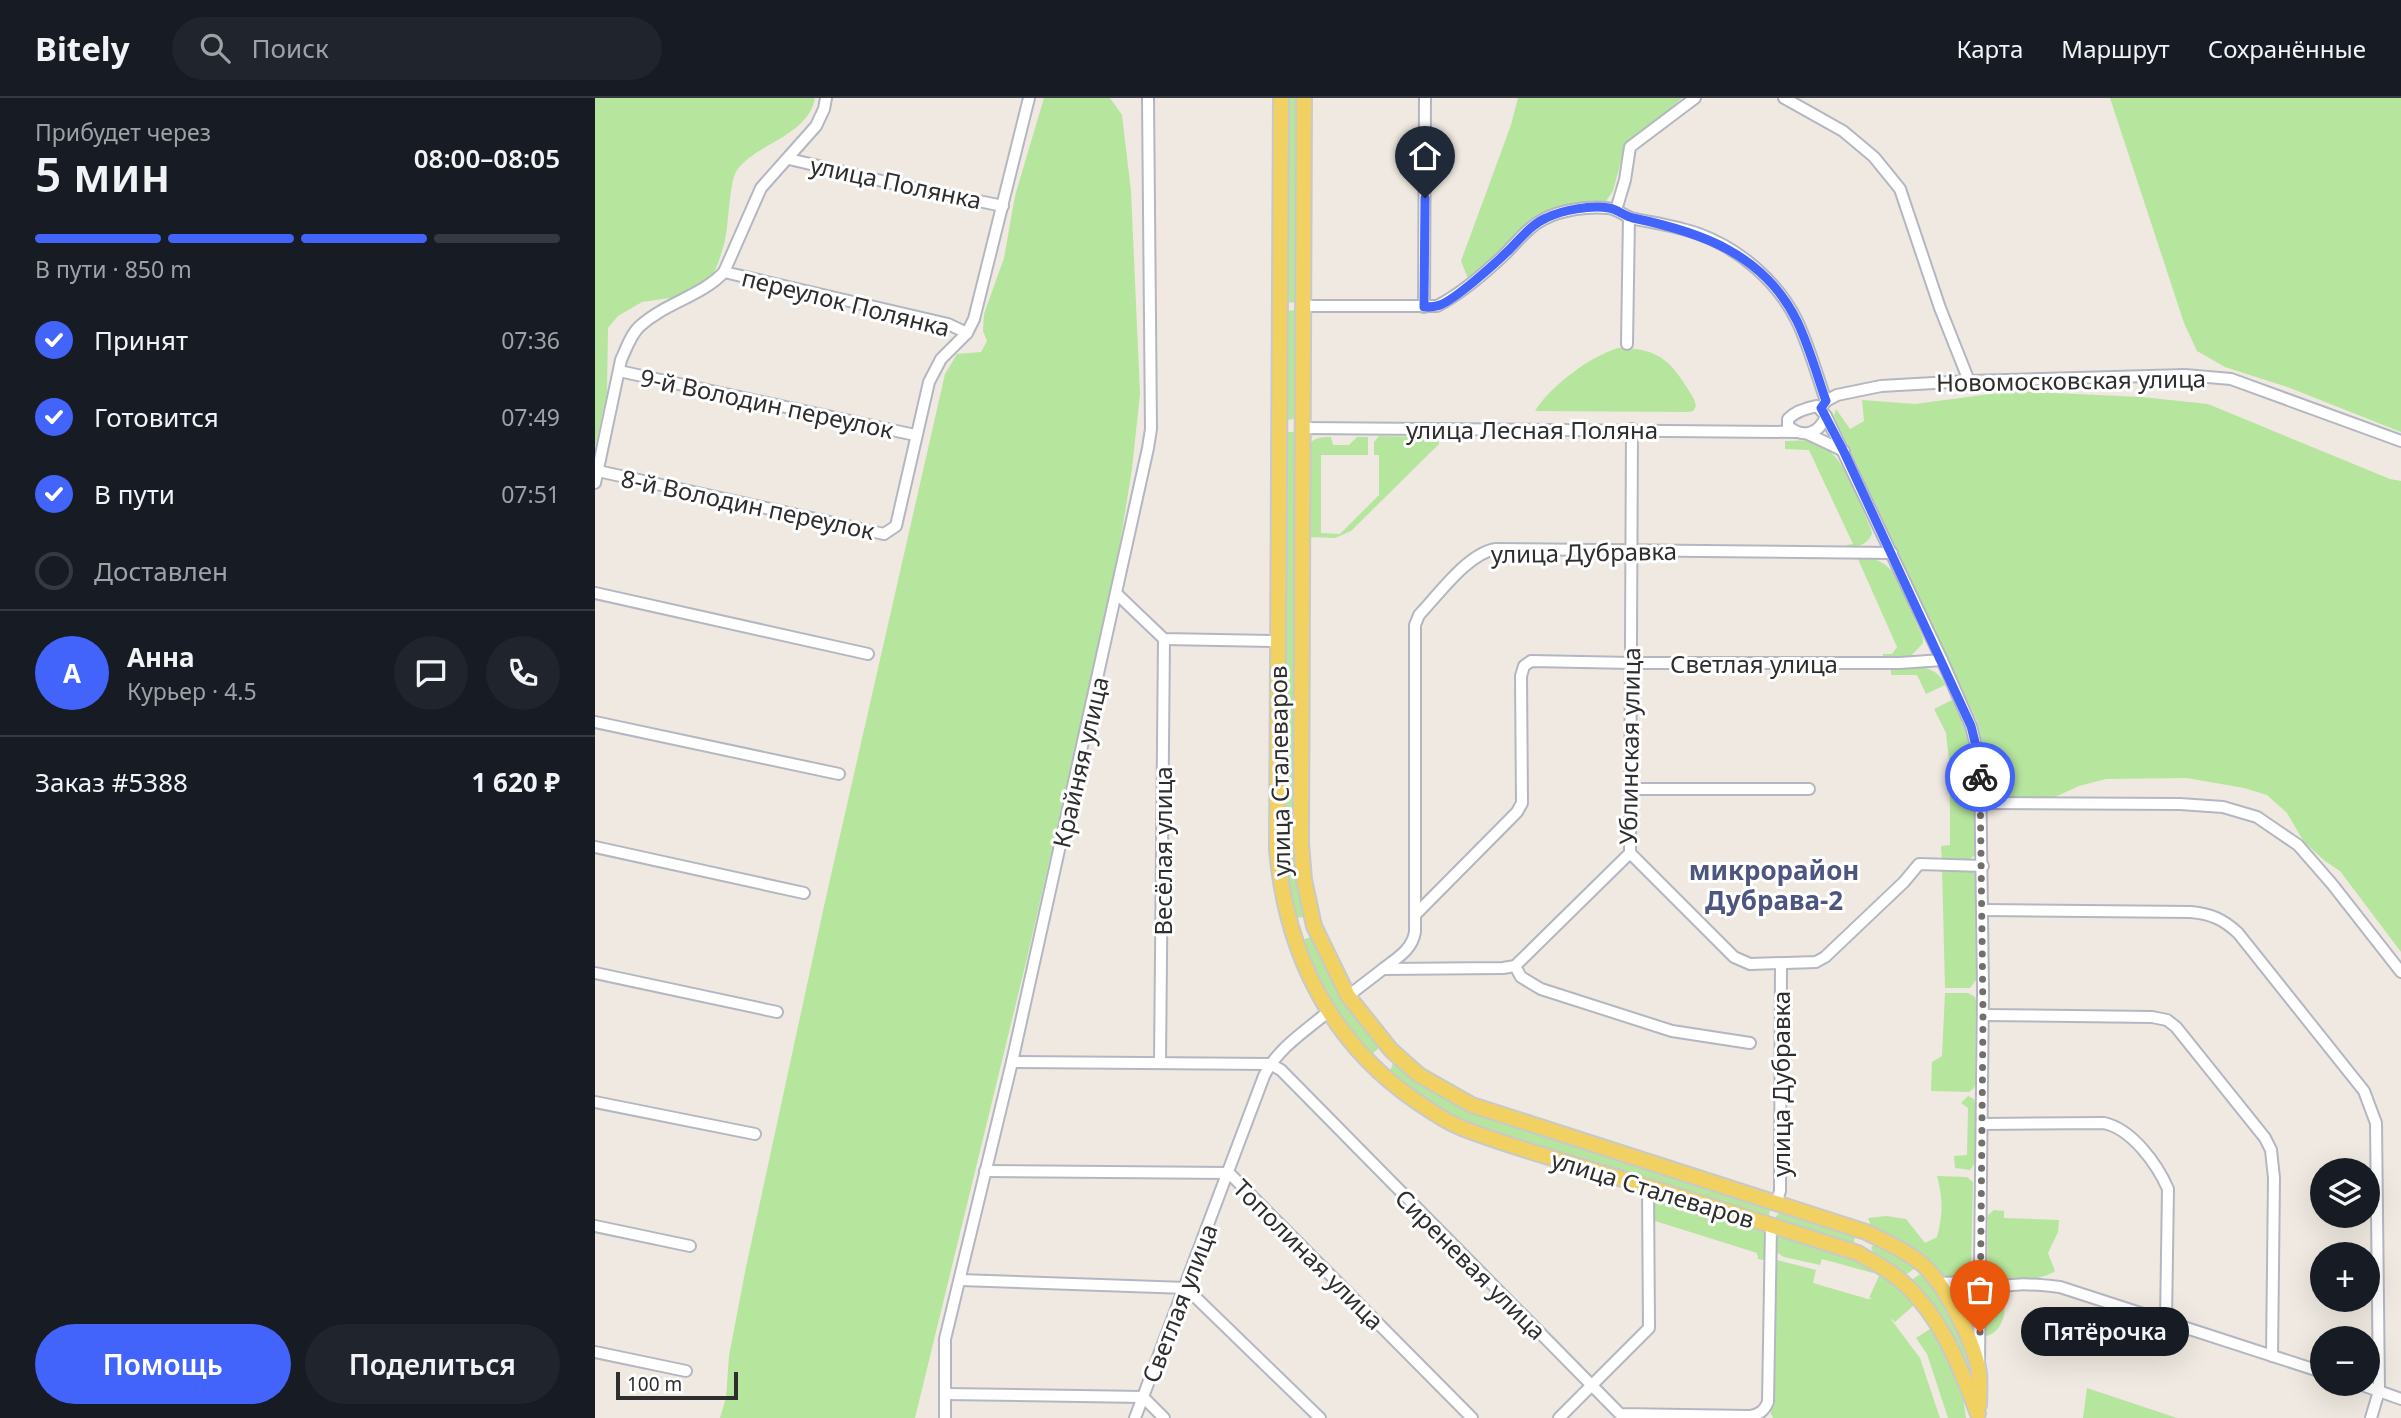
<!DOCTYPE html>
<html lang="ru">
<head>
<meta charset="utf-8">
<style>
  body { margin:0; font-family:"Noto Sans",sans-serif; background:#20242c; color:#f1f3f6; height:100vh; display:flex; flex-direction:column; font-size:26px; white-space:nowrap }
  * { box-sizing:border-box; margin:0 }
  p { font-size:23px; color:#9ea1a6 }
  .icon { flex:none; width:38px; height:38px; fill:none; stroke:currentColor; stroke-width:2; stroke-linecap:round; stroke-linejoin:round }
  .map { position:relative; flex:1; overflow:hidden }
  .details { display:flex; flex-direction:column; background:#171b24; width:595px }
  .details>* { flex:none }
  .tools { position:absolute; left:1715px; top:1060px; display:grid; gap:14px }
  .tools a { display:grid; place-items:center; width:70px; height:70px; border-radius:50%; background:#171b24; box-shadow:0 7px 28px #0002; font-size:35px }
  .scale { position:absolute; left:21px; bottom:18px; width:122px; box-sizing:border-box; padding-left:7px; border:4px solid #2e2e2e; border-top:0; font-size:19px; line-height:24px; white-space:nowrap; color:#2e2e2e; -webkit-text-stroke:5px #fff; paint-order:stroke }
  .pin { position:absolute; display:grid; place-items:center; width:60px; height:60px; color:#fff; margin:-72px -30px; border-radius:50% 50% 50% 0; rotate:-45deg; box-shadow:0 0 7px #0007 }
  .pin .icon { rotate:45deg }
  .courier { position:absolute; display:grid; place-items:center; width:70px; height:70px; margin:-35px; border:5px solid #4264fb; border-radius:50%; background:#fff; color:#222; box-shadow:0 2px 9px #0007 }
  .bubble { position:absolute; height:49px; border-radius:24px; background:#171b24; box-shadow:0 7px 28px #0002; font-size:23px; font-weight:600; line-height:49px; text-align:center }
  .head em { font-style:normal; font-weight:600 }
  .head div { display:flex; flex-direction:column-reverse }
  .head { display:flex; align-items:center; justify-content:space-between; height:119px; padding:0 35px }
  h1 { font-size:46px; font-weight:600; line-height:52px }
  .bar { display:grid; grid-template-columns:repeat(4,1fr); gap:10px 7px; align-content:center; height:84px; padding:0 35px }
  .bar i { height:9px; border-radius:5px; background:#363941 }
  .bar .current { background:#4264fb }
  .bar p { grid-column:span 4 }
  .line { display:flex; align-items:center; gap:18px; padding:0 35px; border-top:2px solid #363941 }
  .line div { flex:1 }
  .round { display:grid; place-items:center; flex:none; width:74px; height:74px; border-radius:37px; background:#20242c }
  ol { padding:0 35px; list-style:none }
  li { display:flex; align-items:center; gap:21px; height:77px }
  li p { margin-inline-start:auto }
  li .icon { padding:7px; border-radius:50%; background:#4264fb; color:#fff; stroke-width:4 }
  li:last-child { color:#9ea1a6 }
  li i { width:38px; height:38px; border:4px solid #363941; border-radius:50% }
  .button { display:flex; gap:14px; margin-top:auto; padding:14px 35px }
  .button a { flex:1; height:80px; border-radius:42px; background:#4264fb; color:#fff; font-size:28px; font-weight:600; line-height:80px; text-align:center }
  .button a+a { background:#20242c; color:#f1f3f6 }
  header { display:flex; align-items:center; gap:42px; box-sizing:border-box; height:98px; padding:0 35px; background:#171b24; border-bottom:2px solid #363941 }
  header strong { font-size:33px }
  nav { display:flex; gap:38px; margin-inline-start:auto; font-size:24px }
  .search { width:490px; height:63px; background:#20242c; display:flex; align-items:center; gap:18px; box-sizing:border-box; padding:0 24px; border-radius:38px; color:#9ea1a6; font-size:26px }
  main { display:flex; flex:1; min-height:0 }
  .map>svg:first-child { display:block }
  .green { fill:#b6e59e }
  .lines { fill:none; stroke-linecap:round; stroke-linejoin:round }
  .minor-casing { stroke:#b4b7c1; stroke-width:14 }
  .major-casing { stroke:#c9c9c9; stroke-width:18 }
  .minor { stroke:#fff; stroke-width:10 }
  .major { stroke:#f2d163; stroke-width:14 }
  .done { stroke:#726f6d; stroke-width:7; stroke-dasharray:0 12.6 }
  .route { stroke:#4264fb; stroke-width:9 }
  .labels { text-anchor:middle; dominant-baseline:central; stroke-width:6; stroke-linejoin:round; paint-order:stroke }
  .street-label { font-size:24px; fill:#2e2e2e; stroke:#fff }
  .neighbourhood-label { font-size:26px; font-weight:bold; fill:#4d5680; stroke:#fff }
</style>
</head>
<body>
<header>
<strong>Bitely</strong>
<div class="search"><svg class="icon" aria-label="search" viewBox="0 0 24 24"><circle cx="10" cy="10" r="6"/><path d="M15 15l6 6"/></svg>Поиск</div>
<nav><a>Карта</a><a>Маршрут</a><a>Сохранённые</a></nav>
</header>
<main>
<section class="details">
<div class="head"><div><h1>5 мин</h1><p>Прибудет через</p></div><em>08:00–08:05</em></div>
<div class="bar"><i class="current"></i><i class="current"></i><i class="current"></i><i></i><p>В пути · 850 m</p></div>
<ol>
<li><svg class="icon" aria-label="check" viewBox="0 0 24 24"><path d="M5 12l5 5 9-10"/></svg>Принят<p>07:36</p></li>
<li><svg class="icon" aria-label="check" viewBox="0 0 24 24"><path d="M5 12l5 5 9-10"/></svg>Готовится<p>07:49</p></li>
<li><svg class="icon" aria-label="check" viewBox="0 0 24 24"><path d="M5 12l5 5 9-10"/></svg>В пути<p>07:51</p></li>
<li><i></i>Доставлен</li>
</ol>
<div class="line" style="height:126px"><b class="round" style="background:#4264fb;color:#fff">А</b><div><b>Анна</b><p>Курьер · 4.5</p></div><a class="round"><svg class="icon" aria-label="chat" viewBox="0 0 24 24"><path d="M4 5h16v11H9l-5 4z"/></svg></a><a class="round"><svg class="icon" aria-label="phone" viewBox="0 0 24 24"><path d="M5 4h4l2 5-3 2q2 4 5 5l2-3 5 2v4C11 20 4 13 5 4z"/></svg></a></div>
<div class="line" style="height:91px"><div>Заказ #5388</div><b>1 620 ₽</b></div>
<div class="button"><a>Помощь</a><a>Поделиться</a></div>
</section>
<div class="map">
<svg width="1806" height="1320" viewBox="0 0 1806 1320">
  <rect width="100%" height="100%" fill="#efe9e1"/>
  <g class="green">
    <path d="M0,0h220c-7,38 -58,45 -78,72 -8,12 -8,54 -12,70 -3,14 -9,28 -14,41l-27,15 -42,6 -24,14 -10,12 -1,65 -12,55z"/>
    <polygon points="449,0 515,0 527,17 536,93 545,296 537,371 521,470 433,856 320,1320 125,1320 131,1300 134,1258 151,1169 231,799 350,276 362,256 386,254 392,243 388,233 389,216 409,160 420,98"/>
    <polygon points="689,0 705,0 704,198 701,205 690,204"/>
    <polygon points="923,0 1087,0 1029,52 1018,93 1009,106 971,107 942,120 904,159 873,181 866,163 916,27"/>
    <polygon points="1515,0 1806,0 1806,334 1695,290 1630,269 1602,253 1589,225"/>
    <polygon points="699,212 705,218 703,315 700,320 694,322 690,318 692,213"/>
    <path d="M1023,250c44,0 54,15 76,51l2,7 -3,5 -5,1 -153,-1c15,-25 56,-55 83,-63z"/>
    <path d="M1418,293l129,6 66,7 182,75 11,2v471l-61,-81 -15,-10 -21,-19 -17,-29 -20,-18 -23,-7 -57,-10 -81,1 -27,7 -33,15 -12,-4c-12,6 -31,7 -44,0l-5,-43 -8,-33 -143,-305 2,-7 14,20 14,-8 -2,-21 53,4z"/>
    <polygon points="691,334 698,334 702,341 709,813 708,819 700,820 688,758 688,341"/>
    <path d="M784,338l54,1 5,1 1,6 -88,87 -16,7 -27,-1v-91c6,-9 13,-9 23,-9l2,8h16l8,-8h11v18h-47v78l19,1 39,-39v-40h-5v-13z"/>
    <path d="M1190,343c10,0 24,-2 33,2 27,12 41,60 53,86l1,5c-5,11 -14,13 -25,14v-3l6,-1 -44,-94 -24,-1z"/>
    <path d="M1253,457c13,0 31,3 41,13 9,9 28,56 34,70v5l-13,14 -27,1v-4h9l5,-7 -39,-88h-11z"/>
    <path d="M1296,568c20,0 45,-3 54,19l-19,9 -9,-19h-26z"/>
    <polygon points="1357,602 1370,632 1376,657 1354,662 1351,635 1339,611"/>
    <polygon points="1378,666 1380,757 1372,763 1347,764 1346,748 1355,747 1355,672"/>
    <polygon points="1347,770 1372,770 1380,776 1381,882 1375,890 1350,890"/>
    <path d="M716,839l6,6 60,98 1,8 -6,5c-25,-9 -57,-82 -70,-107l3,-8z"/>
    <polygon points="1350,895 1373,895 1380,899 1381,903 1380,986 1379,990 1374,994 1336,993 1337,964 1347,958"/>
    <polygon points="798,965 806,968 822,982 1171,1107 1175,1112 1174,1118 1168,1120 869,1025 844,1012 794,976"/>
    <polygon points="1373,998 1379,1001 1380,1005 1380,1065 1375,1072 1360,1070 1359,1058 1372,1057 1373,1010 1366,1005"/>
    <path d="M1342,1078l30,1 6,5 -2,85c-7,7 -12,14 -22,12 -10,-1 -17,-15 -24,-21 -16,-13 -35,-22 -53,-30l-4,-10 18,-2 20,3 19,24 12,-6c6,-22 6,-39 0,-61z"/>
    <polygon points="1063,1099 1172,1133 1173,1163 1163,1161 1162,1155 1057,1122 1057,1105"/>
    <polygon points="1186,1112 1257,1134 1260,1139 1259,1144 1253,1146 1182,1125 1180,1120"/>
    <path d="M1399,1112l10,1v7l55,2 -1,12 -10,21 7,18c-10,8 -56,16 -68,9l1,-65z"/>
    <polygon points="1181,1137 1186,1137 1267,1162 1280,1172 1278,1175 1227,1161 1225,1167 1189,1159 1178,1152"/>
    <polygon points="1287,1145 1323,1168 1309,1178 1280,1158 1276,1150 1279,1146"/>
    <polygon points="1178,1161 1221,1172 1218,1185 1273,1201 1279,1201 1274,1200 1285,1176 1291,1176 1313,1197 1319,1207 1300,1224 1295,1220 1325,1260 1345,1320 1178,1320 1176,1316"/>
    <path d="M1328,1174c23,32 44,64 50,104l-4,1 -59,-96z"/>
    <polygon points="1380,1178 1380,1230 1378,1233 1356,1192 1367,1188"/>
    <path d="M1406,1192c8,16 3,42 -15,46l1,-42z"/>
    <path d="M1335,1231c24,24 32,56 36,89h-18l-21,-64 -11,-16z"/>
    <polygon points="1492,1290 1582,1320 1488,1320"/>
  </g>
  <g class="lines">
    <defs>
      <g id="minor">
        <polyline points="1189,0 1248,33 1279,59 1305,91 1345,210 1374,283"/>
        <polyline points="194,61 300,86 408,108"/>
        <polyline points="1021,112 1030,82 1035,49 1100,0"/>
        <polyline points="129,174 353,226 372,235"/>
        <path d="M708,208h134c24,-12 48,-33 68,-52 12,-12 23,-27 39,-35 17,-9 44,-13 63,-11 9,0 16,7 24,10 23,5 46,8 68,16 41,15 79,48 98,87 12,25 20,54 29,80"/>
        <polyline points="829,209 830,0"/>
        <polyline points="1032,246 1034,119"/>
        <polyline points="24,273 320,337"/>
        <path d="M1222,308l9,10c-7,18 -23,23 -38,10v-7c8,-8 18,-11 29,-13z"/>
        <polyline points="1226,310 1231,303 1242,297 1286,288 1374,283 1590,277 1636,281 1806,343"/>
        <polyline points="1231,318 1347,562 1376,628 1385,664 1388,893 1384,1264"/>
        <polyline points="707,330 1200,334"/>
        <polyline points="1213,336 1249,353"/>
        <polyline points="3,373 289,436 301,428 334,284 346,261 372,235 379,221 434,0"/>
        <path d="M0,385l26,-123c5,-11 10,-26 19,-34 25,-23 62,-30 84,-54l37,-84 55,-62 8,-17 2,-11"/>
        <polyline points="0,495 273,556"/>
        <polyline points="523,497 569,541 682,543"/>
        <polyline points="0,624 244,676"/>
        <polyline points="1036,691 1214,691"/>
        <polyline points="1387,705 1585,706 1628,709 1662,719 1703,747 1737,786 1806,874"/>
        <polyline points="0,749 209,795"/>
        <polyline points="1035,755 1139,859 1155,866 1221,864 1230,859 1309,784 1324,766 1388,768"/>
        <path d="M1388,812l208,2c20,2 32,7 47,21l126,158 12,32 3,268 -8,27"/>
        <polyline points="820,817 922,714 927,705 926,578 929,568 936,563 1037,565 1305,565 1347,562"/>
        <polyline points="920,868 926,879 946,891 1077,933 1155,945"/>
        <path d="M788,871c14,-11 29,-19 32,-37v-307l4,-10c20,-21 49,-62 77,-66l396,4"/>
        <polyline points="0,875 182,914"/>
        <polyline points="753,898 788,871 908,870 920,868 1035,755 1037,331"/>
        <polyline points="1388,917 1557,919 1572,922 1581,929 1670,1040 1676,1052 1679,1080 1677,1258"/>
        <path d="M417,964l258,2 11,6 339,344 130,2c10,-2 14,-5 18,-14l3,-176"/>
        <polyline points="565,965 569,541"/>
        <polyline points="0,1004 160,1036"/>
        <path d="M1388,1026l121,-1c28,6 53,41 64,66l-2,132"/>
        <polyline points="390,1073 634,1075 877,1320"/>
        <polyline points="1181,1106 1185,1093 1186,866"/>
        <polyline points="0,1128 95,1148"/>
        <polyline points="365,1182 591,1190 725,1320"/>
        <polyline points="1345,1185 1368,1184 1385,1165"/>
        <path d="M1386,1195c26,-12 52,-9 79,-6l262,85"/>
        <polyline points="0,1254 91,1273"/>
        <polyline points="1764,1286 1806,1301"/>
        <polyline points="350,1296 548,1299 569,1320"/>
        <polyline points="350,1320 350,1241 417,964 553,350 556,331 553,0"/>
        <path d="M540,1320l129,-342c13,-27 41,-45 64,-64"/>
        <polyline points="964,1320 1054,1230 1053,1089"/>
      </g>
      <g id="major">
        <path d="M686,0l-4,752c9,103 53,192 139,251 15,10 30,21 46,27 54,21 112,36 167,53 77,23 153,48 229,72 12,8 26,14 37,23 44,34 64,88 83,138"/>
        <path d="M709,0l-3,745 3,37 10,46 34,70 43,54 28,25 53,30 394,127c20,10 39,18 56,32 23,20 53,79 57,109 1,10 0,22 0,32"/>
      </g>
    </defs>
    <use href="#minor" class="minor-casing"/>
    <use href="#major" class="major-casing"/>
    <use href="#minor" class="minor"/>
    <use href="#major" class="major"/>
  </g>
  <g class="lines">
    <polyline class="done" points="1385,1234 1388,917 1385,679"/>
    <path class="route" d="M830,100l-1,109c6,0 11,0 16,-2 16,-6 57,-43 70,-56 11,-11 22,-25 36,-31 17,-8 44,-13 63,-10 8,1 15,8 24,10 68,14 131,36 164,103 12,25 20,54 29,80l-5,7 23,44 127,274 9,36v15"/>
  </g>
  <g class="labels">
    <g class="street-label">
      <text transform="translate(301 84) rotate(12)">улица Полянка</text>
      <text transform="translate(251 204) rotate(14)">переулок Полянка</text>
      <text transform="translate(1476 282) rotate(-1)">Новомосковская улица</text>
      <text transform="translate(172 305) rotate(12)">9-й Володин переулок</text>
      <text x="937" y="331">улица Лесная Поляна</text>
      <text transform="translate(153 406) rotate(12)">8-й Володин переулок</text>
      <text transform="translate(989 454) rotate(-1)">улица Дубравка</text>
      <text x="1159" y="565">Светлая улица</text>
      <text transform="translate(1034 648) rotate(-89)">Ублинская улица</text>
      <text transform="translate(485 664) rotate(-77)">Крайняя улица</text>
      <text transform="translate(684 673) rotate(-91)">улица Сталеваров</text>
      <text transform="translate(567 753) rotate(-90)">Весёлая улица</text>
      <text transform="translate(1185 986) rotate(-90)">улица Дубравка</text>
      <text transform="translate(1058 1091) rotate(17)">улица Сталеваров</text>
      <text transform="translate(714 1156) rotate(45)">Тополиная улица</text>
      <text transform="translate(876 1166) rotate(45)">Сиреневая улица</text>
      <text transform="translate(584 1205) rotate(-69)">Светлая улица</text>
    </g>
    <g class="neighbourhood-label">
      <text x="1179" y="772">микрорайон<tspan x="1179" dy="30">Дубрава-2</tspan></text>
    </g>
  </g>
</svg>
<div class="tools">
<a><svg class="icon" aria-label="layers" viewBox="0 0 24 24"><path d="M12 4l9 5-9 5-9-5zM3 14l9 5 9-5"/></svg></a>
<a>+</a>
<a>−</a>
</div>
<div class="scale">100 m</div>
<div class="pin" style="left:1385px;top:1234px;background:#ea580c"><svg class="icon" aria-label="bag" viewBox="0 0 24 24"><path d="M5 8h14l-1 12H6zM9 8a3 3 0 0 1 6 0"/></svg></div>
<div class="pin" style="left:830px;top:100px;background:#1f2937"><svg class="icon" aria-label="home" viewBox="0 0 24 24"><path d="M3 11l9-7 9 7M6 9v11h12V9"/></svg></div>
<div class="courier" style="left:1385px;top:679px"><svg class="icon" aria-label="bike" viewBox="0 0 24 24"><circle cx="6" cy="16" r="4"/><circle cx="18" cy="16" r="4"/><path d="M6 16l4-8h5l3 8M10 8l3 8H6M13 5h3"/></svg></div>
<div class="bubble" style="left:1426px;top:1209px;width:168px">Пятёрочка</div>
</div>
</main>
</body>
</html>
